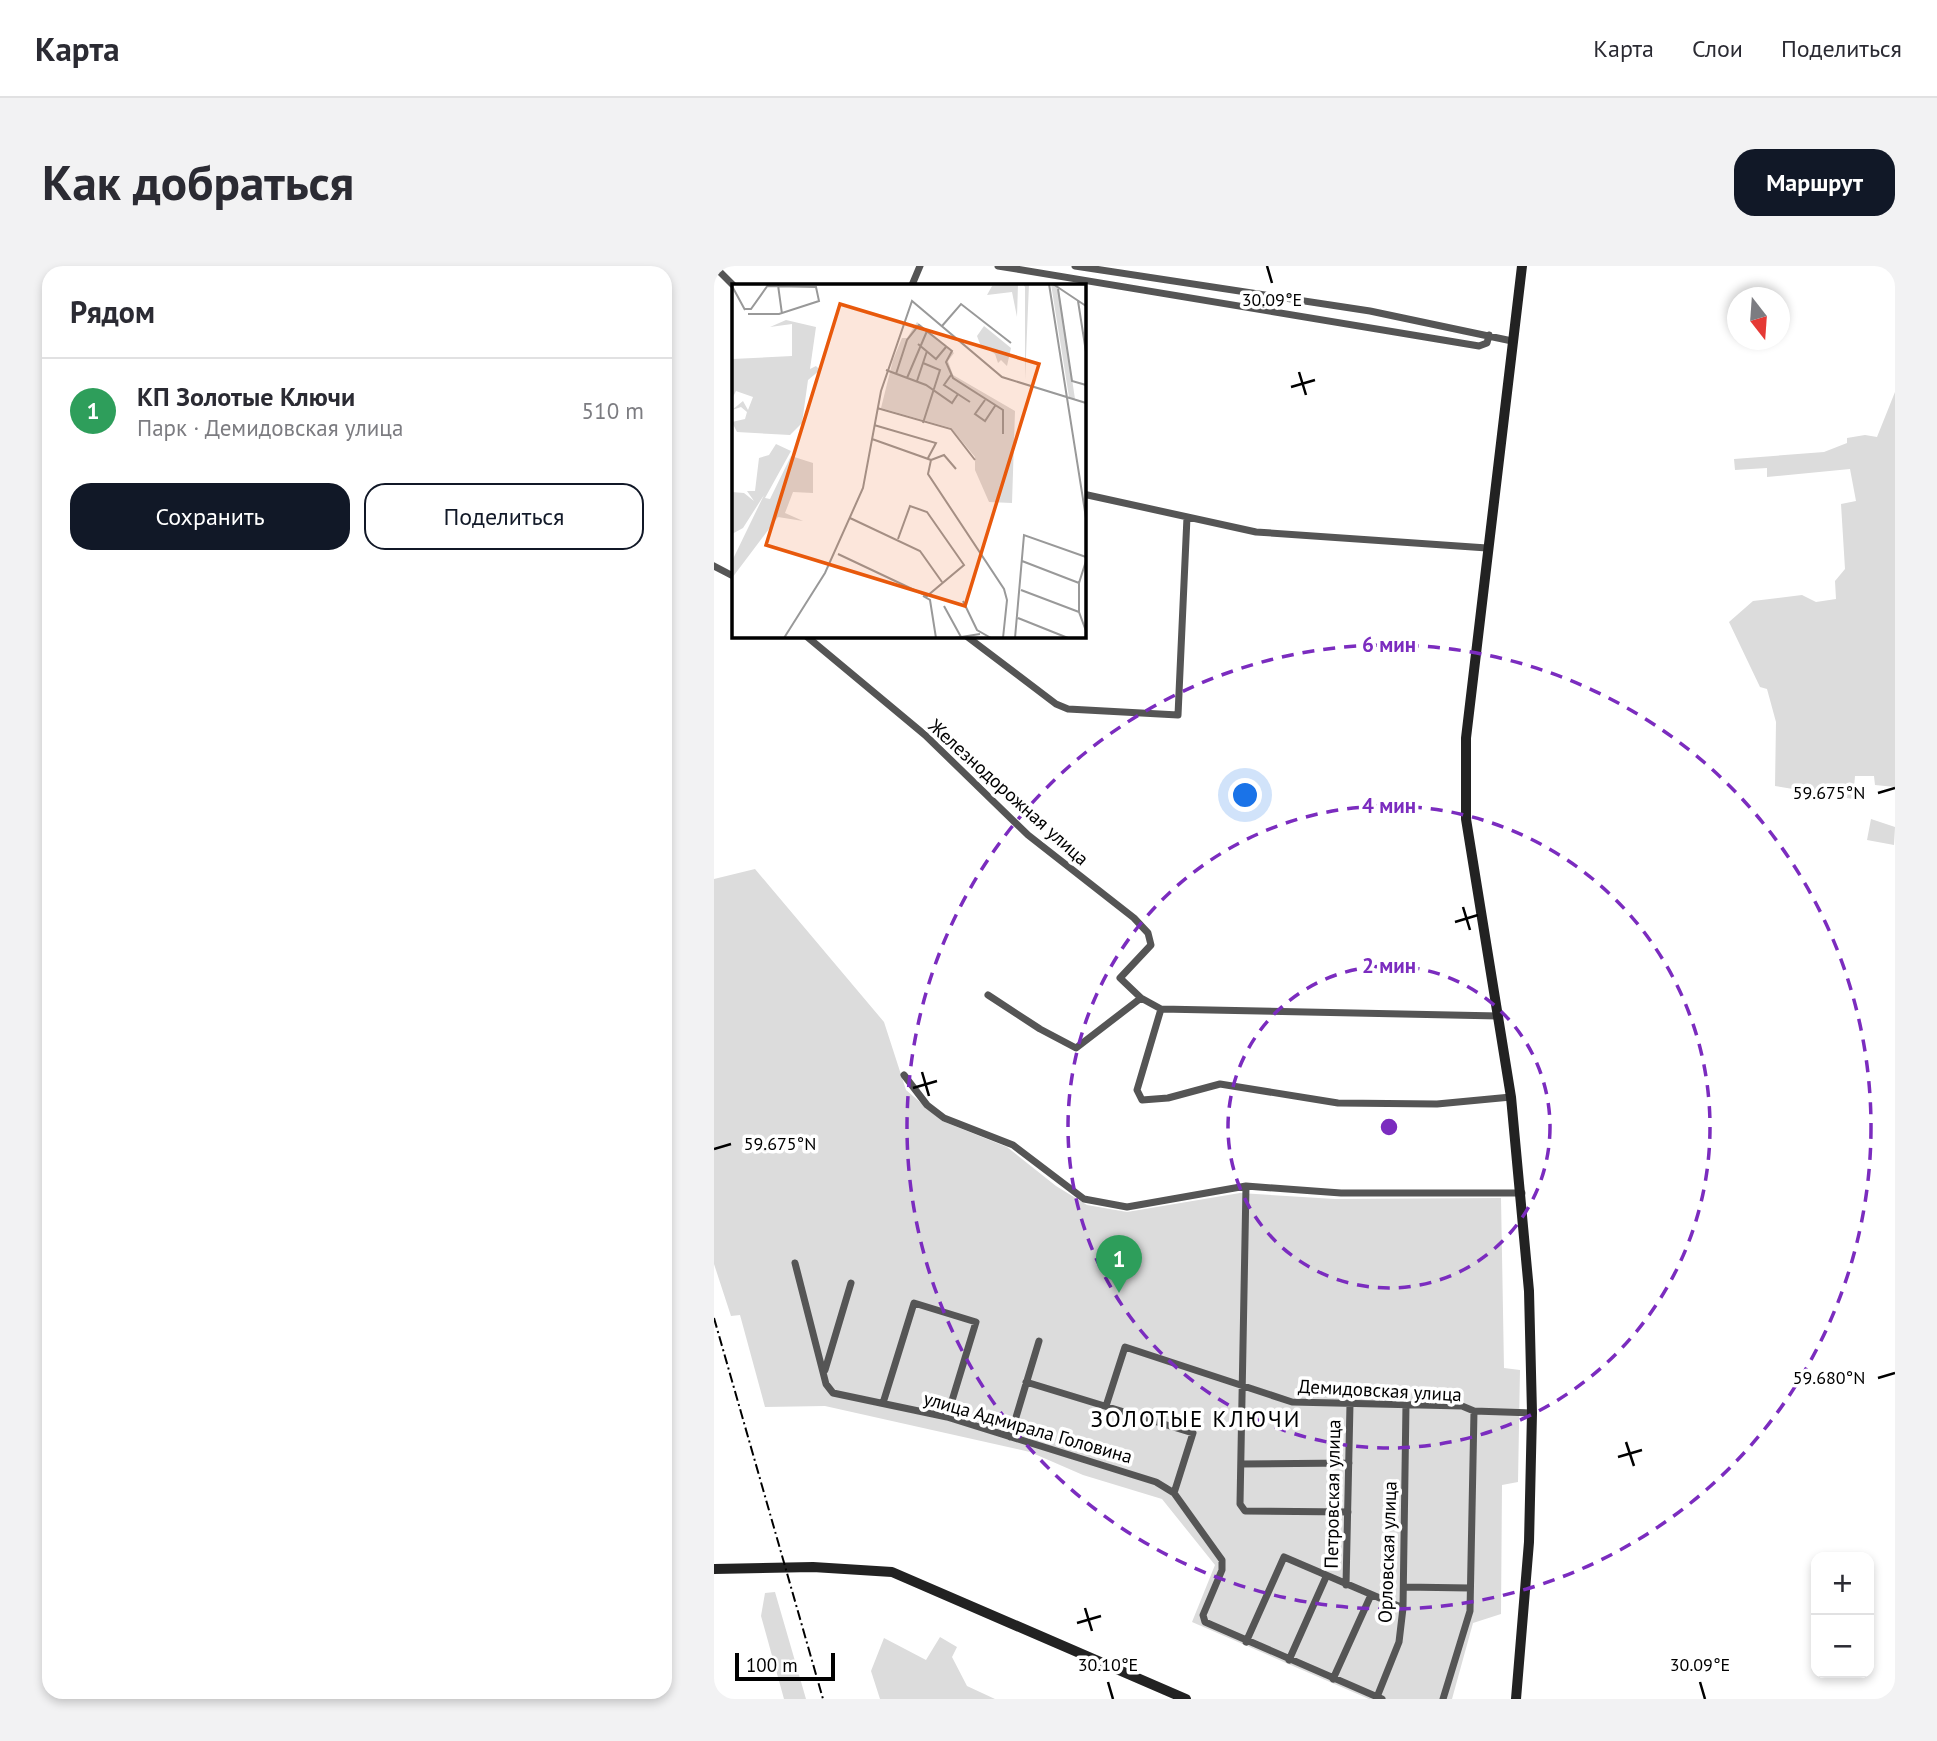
<!DOCTYPE html>
<html lang="ru">
<head>
<meta charset="utf-8">
<style>
  :root { --surface:#fff; --page:#f2f2f3; --text:#2b2b33; --muted:#7c7c81; --line:#e1e1e2; --accent:#111827 }
  body { margin:0; font-family:"PT Sans",sans-serif; background:var(--page); color:var(--text) }
  .controls { position:absolute; right:21px; bottom:21px; display:grid; overflow:hidden; border-radius:14px; box-shadow:0 4px 10px #0003 }
  .controls button { width:63px; height:63px; display:grid; place-items:center; padding:0; border:0; border-bottom:2px solid var(--line); background:var(--surface); color:var(--text); font:35px sans-serif }
  .compass { position:absolute; left:1013px; top:21px; width:63px; height:63px; border-radius:50%; background:var(--surface); box-shadow:0 4px 10px #0003; rotate:163deg }
  .scale { position:absolute; left:21px; bottom:18px; width:100px; box-sizing:border-box; padding-left:7px; border:4px solid #000; border-top:0; font-size:19px; line-height:24px; white-space:nowrap; color:#000; -webkit-text-stroke:5px #fff; paint-order:stroke }
  .you { position:absolute; left:532px; top:530px; width:24px; height:24px; margin:-18px; border:5px solid #fff; border-radius:50%; background:#1a73e8; box-shadow:0 0 0 10px #1a73e833 }
  .badge { display:grid; place-items:center; width:46px; height:46px; border-radius:50%; background:var(--accent); color:#fff; font-size:23px; font-weight:700 }
  .pin { position:absolute; translate:-50% -58px; filter:drop-shadow(0 2px 4px #0008) }
  .pin::after { content:''; position:absolute; top:37px; width:24px; height:21px; background:inherit; clip-path:polygon(0 0,100% 0,50% 100%) }
  .list { margin:0; padding:0; list-style:none }
  h2 { display:flex; justify-content:space-between; align-items:center; height:91px; margin:0; padding:0 28px; font-size:30px }
  h2 small { font-size:23px; font-weight:400; color:var(--muted) }
  .list li { display:grid; grid-template-columns:46px 1fr auto; gap:21px; align-items:center; box-sizing:border-box; height:105px; padding:0 28px; border-top:2px solid var(--line) }
  .list b { display:block; font-size:26px; white-space:nowrap }
  .list p { margin:0; font-size:23px; white-space:nowrap; color:var(--muted) }
  .list em { font-size:23px; font-style:normal; color:var(--muted) }
  .actions { display:flex; gap:14px; padding:21px 28px }
  .actions a { flex:1; padding:16px 0; border:2px solid var(--accent); border-radius:21px; text-align:center; font-size:24px; color:var(--accent) }
  .actions .main { background:var(--accent); color:#fff }
  .map { position:relative; flex:none; width:1181px; height:1433px; overflow:hidden; border-radius:21px }
  header { display:flex; align-items:center; gap:42px; box-sizing:border-box; height:98px; padding:0 35px; background:var(--surface); border-bottom:2px solid var(--line) }
  header strong { font-size:33px }
  nav { display:flex; gap:38px; margin-inline-start:auto; font-size:24px }
  .intro { display:flex; align-items:center; justify-content:space-between; box-sizing:border-box; height:168px; padding:0 42px }
  h1 { margin:0; font-size:49px }
  .button { padding:18px 32px; border-radius:21px; background:var(--accent); color:#fff; font-size:24px; font-weight:700 }
  main { display:flex; gap:42px; padding:0 42px }
  aside { flex:1; background:var(--surface); border-radius:21px; box-shadow:0 4px 10px #0003 }
  .map>svg:first-child { display:block }
  .green { fill:#dcdcdc }
  .lines { fill:none; stroke-linecap:round; stroke-linejoin:round }
  .street { stroke:#555; stroke-width:7 }
  .secondary { stroke:#222; stroke-width:10 }
  .rail { stroke:#000; stroke-width:2; stroke-dasharray:10 3.5 2 3.5; stroke-linecap:butt }
  .ticks { fill:none; stroke:#000; stroke-width:2.5 }
  .ring { fill:none; stroke:#7b2cbf; stroke-width:3.5; stroke-dasharray:12 9 }
  .labels { text-anchor:middle; stroke-width:7; stroke-linejoin:round; paint-order:stroke }
  .street-label { font-size:19px; fill:#000; stroke:#fff }
  .quarter-label { font-size:23px; letter-spacing:2px; fill:#000; stroke:#fff }
  .inset-road { fill:none; stroke:#999; stroke-width:2 }
  .view { fill:#e8590c; fill-opacity:0.15; stroke:#e8590c; stroke-width:3.5 }
  .inset-edge { fill:none; stroke:#000; stroke-width:3.5 }
  .ticks-label { font-size:18px; text-anchor:middle; fill:#000; stroke:#fff; stroke-width:7; stroke-linejoin:round; paint-order:stroke }
  .centre { fill:#7b2cbf; stroke:#fff; stroke-width:3.5 }
  .ring-label { font-size:21px; text-anchor:middle; font-weight:bold; fill:#7b2cbf; stroke:#fff; stroke-width:7; stroke-linejoin:round; paint-order:stroke }
</style>
</head>
<body>
<header>
<strong>Карта</strong>
<nav><a>Карта</a><a>Слои</a><a>Поделиться</a></nav>
</header>
<div class="intro"><h1>Как добраться</h1><a class="button">Маршрут</a></div>
<main>
<aside>
<h2>Рядом<small></small></h2>
<ul class="list">
<li><span class="badge" style="background:#2e9e5b">1</span><div><b>КП Золотые Ключи</b><p>Парк · Демидовская улица</p></div><em>510 m</em></li>
</ul>
<div class="actions"><a class="main">Сохранить</a><a>Поделиться</a></div>
</aside>
<div class="map">
<svg width="1181" height="1433" viewBox="0 0 1181 1433">
  <rect width="100%" height="100%" fill="#fff"/>
  <path class="green" d="M1181,126v395l-20,-2 -1,-9h-19l-2,23 -78,-13 1,-64 -9,-33 -7,-2 -31,-65 24,-21 49,-6 14,7 20,-3 -1,-18 10,-12 -4,-65 15,-3 -6,-32 -83,8v-9l-32,2 -1,-11 90,-7 23,-9v-5l18,-3 12,2z
    M1157,553l24,8 -1,18 -27,-5z
    M41,603l129,153 22,68 36,31 65,26 49,39 31,19 40,7 113,-19 95,6 166,-1 3,170 16,2 -2,112 -16,3 -1,129 -28,9 -21,76h-83l-177,-77 23,-57 -53,-66 -79,-24 -53,-23 -205,-46 -60,1 -25,-92 -9,1 -17,-52v-385z
    M61,1326l31,107h-22l-23,-83 4,-23z
    M226,1371l17,10 -5,10 15,29 28,13h-115l-9,-28 13,-33 42,22z"/>
  <g class="lines">
    <path class="street" d="M0,0l19,19
      M284,0l481,80 8,-3 2,-8
      M361,0l295,45 142,30
      M198,19l8,-19
      M369,228l173,38 231,16
      M0,300l19,10
      M91,369l120,100 103,100 106,83 14,15 3,12 -31,33 21,20 20,11 338,7
      M251,369l91,69 12,5 110,6 9,-198
      M274,729l52,34 36,19 65,-50
      M447,743l-24,81 5,10 26,-2 52,-14 118,19 99,1 74,-7
      M190,809l23,30 17,13 69,27 71,54 43,8 119,-21 95,7h181
      M532,920l-6,318 5,7 103,1
      M81,997l31,121 7,9 114,24 209,65 18,11 48,67v10l-19,45 2,7 177,77
      M111,1104l26,-87
      M312,1116l167,51 -19,60
      M169,1137l31,-100 62,19 -29,95
      M392,1140l19,-59 167,55 170,4 12,5 58,2
      M296,1171l29,-96
      M527,1198l108,-1
      M632,1319l4,-181
      M690,1321l66,1
      M532,1376l38,-85 119,51
      M575,1394l37,-83
      M619,1413l38,-84
      M663,1431l22,-55 4,-34 3,-204
      M729,1433l27,-88 4,-200"/>
    <path class="secondary" d="M0,1303l99,-2 79,5 294,127
      M802,1433l13,-157 3,-129 -3,-122 -18,-194 -45,-278v-81l56,-472"/>
    <path class="rail" d="M0,1052l109,381"/>
  </g>
  <path class="ticks" d="M553,0l5,17M585,106l7,23M577,121l24,-7M1164,527l17,-5M749,641l7,23M741,656l23,-7M208,806l7,24M199,822l24,-7M0,883l17,-5M1164,1112l17,-5M912,1176l8,24M904,1191l24,-7M371,1342l7,23M363,1357l24,-7M394,1416l5,17M986,1416l5,17"/>
  <g class="ring">
    <circle cx="675" cy="861" r="161"/>
    <circle cx="675" cy="861" r="321"/>
    <circle cx="675" cy="861" r="482"/>
  </g>
  <g class="labels">
    <g class="street-label">
      <text transform="translate(295 526) rotate(42)" y="7">Железнодорожная улица</text>
      <text transform="translate(666 1124) rotate(3)" y="7">Демидовская улица</text>
      <text transform="translate(314 1161) rotate(16)" y="7">улица Адмирала Головина</text>
      <text transform="translate(618 1228) rotate(-89)" y="7">Петровская улица</text>
      <text transform="translate(673 1286) rotate(-88)" y="7">Орловская улица</text>
    </g>
    <g class="quarter-label">
      <text x="482" y="1161">ЗОЛОТЫЕ КЛЮЧИ</text>
    </g>
  </g>
  <g transform="translate(18 18)">
    <rect width="354" height="354" fill="#fff"/>
    <path d="M286,0l-1,33 -5,-25 -25,3 5,-9zM291,0h6l-4,96v-93zM319,0h7l17,115 -6,-2zM54,36l30,7 -6,42 6,-3 4,4 -12,10 -6,43 -12,12 -53,-3 -5,-10 13,-3 2,-7 -6,-5 -9,3 11,-9 5,9 5,-13 -17,-6 -4,8v-40l60,-3v-32l-22,3zM185,38l37,31 -6,8 5,14 62,36 -3,92 -23,-1 -14,-32v-13l-24,-29 -70,-20 12,-48 9,-22h5zM252,42l27,22 -4,18 -6,-6 -3,3 -3,-9 -15,-10 -3,-8zM44,160l15,7 -26,47 5,1 21,-43 22,7v30l-20,-1 -8,21 18,8 -25,-4 -46,61 1,-19 31,-64 -21,33 -11,6v-42l12,1 10,8 -7,-10h8l4,-33 10,-3z" fill="#dcdcdc"/>
    <path class="inset-road" d="M317,0l37,234M321,0l33,22M46,1l4,29M0,2l13,24M326,5l14,92 14,4M346,17l8,51M12,25h7l17,-24M16,30h31l40,-13 -3,-14 -49,-1M210,42l19,-22 50,39M186,60l18,15 10,-12M191,79l17,7 -17,53M154,86l40,15 26,18 6,-9M164,90l11,-34 12,-15 33,26 -6,11 7,16 50,32v24M219,91l-7,10 26,17M175,94l20,-47M185,97l10,-30M253,116l-10,14 10,7 10,-15M145,124l74,21 24,31M142,141l62,18 -8,15M140,155l59,21 -3,14 76,115 3,11 -4,38M199,176l13,-5 12,14M118,234l70,33 22,31M106,270l89,42 37,-31 -37,-53 -17,-6 -12,33M290,277l57,22M354,277l-7,22v29l7,19M289,306l58,22M191,312l7,4 6,38M231,317l14,29 14,8M212,322l17,31M286,334l50,20M52,354l41,-65 38,-85 18,-97 31,-90 90,76 84,26M223,354l25,-4M283,354l9,-103 62,22"/>
    <path class="view" d="M108,20l199,60 -74,242 -199,-61z"/>
    <rect width="354" height="354" class="inset-edge"/>
  </g>
  <g class="ticks-label">
    <text x="558" y="40">30.09°E</text>
    <text x="1115" y="533">59.675°N</text>
    <text x="66" y="884">59.675°N</text>
    <text x="1115" y="1118">59.680°N</text>
    <text x="394" y="1405">30.10°E</text>
    <text x="986" y="1405">30.09°E</text>
  </g>
  <circle cx="675" cy="861" r="10" class="centre"/>
  <g class="ring-label">
    <text x="675" y="386">6 мин</text>
    <text x="675" y="547">4 мин</text>
    <text x="675" y="707">2 мин</text>
  </g>
</svg>
<div class="controls">
<button>+</button>
<button>−</button>
</div>
<svg class="compass" viewBox="-18 -18 36 36"><path d="M0-13l5 13h-10z" fill="#e53935"/><path d="M0 13l5-13h-10z" fill="#7c7c81"/></svg>
<div class="scale">100 m</div>
<div class="you"></div>
<div class="pin badge" style="left:405px;top:1027px;background:#2e9e5b">1</div>
</div>
</main>
</body>
</html>
